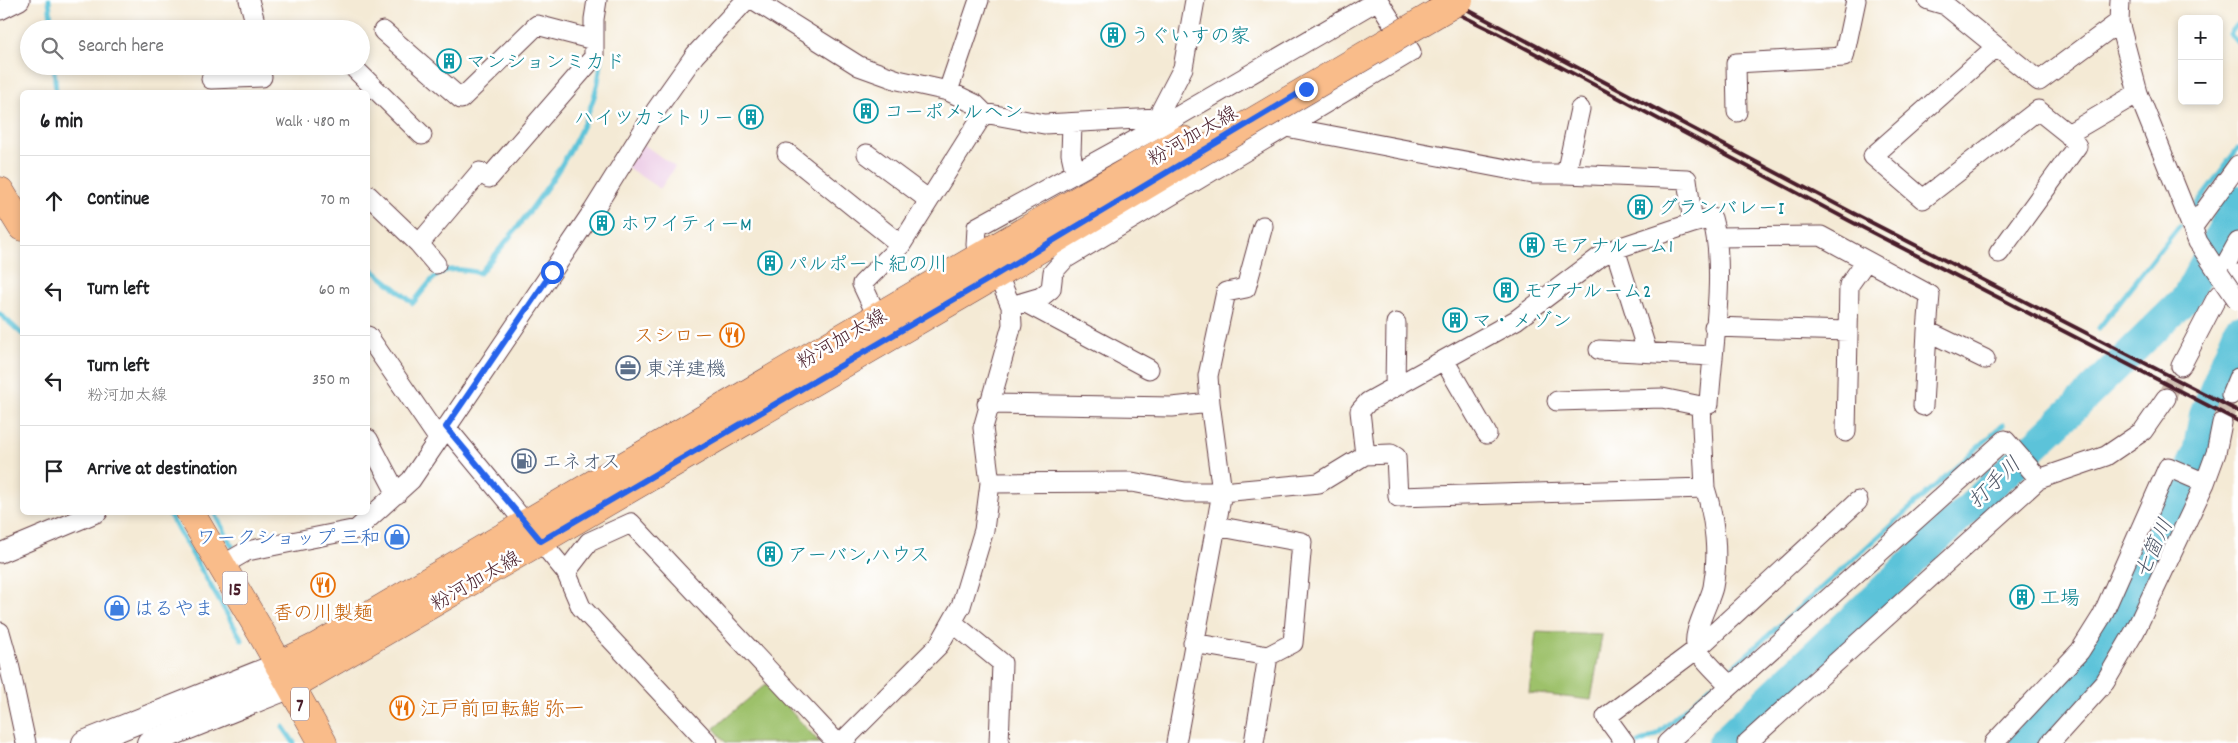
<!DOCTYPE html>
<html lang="en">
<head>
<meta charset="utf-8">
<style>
  :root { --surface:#fff; --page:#f2f2f2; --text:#202124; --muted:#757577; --line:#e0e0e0 }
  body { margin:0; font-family:Dekko,"Klee One",sans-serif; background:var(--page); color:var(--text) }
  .controls { position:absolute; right:15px; top:15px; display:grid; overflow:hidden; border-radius:8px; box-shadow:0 2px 8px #0003 }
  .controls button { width:45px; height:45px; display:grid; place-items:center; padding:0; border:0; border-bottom:1px solid var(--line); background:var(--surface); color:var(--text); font:25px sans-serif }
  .stop { position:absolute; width:15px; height:15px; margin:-11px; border:4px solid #2563eb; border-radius:50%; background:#fff }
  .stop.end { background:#2563eb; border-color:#fff; box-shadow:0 1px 5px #0008 }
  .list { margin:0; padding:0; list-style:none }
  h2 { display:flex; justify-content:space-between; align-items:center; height:65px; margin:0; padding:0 20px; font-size:21px }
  h2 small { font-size:16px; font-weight:400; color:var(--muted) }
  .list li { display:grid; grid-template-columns:32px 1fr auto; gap:15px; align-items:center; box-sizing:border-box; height:90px; padding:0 20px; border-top:1px solid var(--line) }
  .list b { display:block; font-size:19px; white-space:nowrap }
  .list p { margin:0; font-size:16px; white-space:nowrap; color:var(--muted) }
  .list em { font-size:16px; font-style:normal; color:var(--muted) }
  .icon { flex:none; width:28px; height:28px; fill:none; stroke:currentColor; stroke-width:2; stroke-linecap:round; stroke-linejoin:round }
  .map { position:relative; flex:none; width:2238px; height:743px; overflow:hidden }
  .search { position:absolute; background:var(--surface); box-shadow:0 2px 8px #0003; left:20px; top:20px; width:350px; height:55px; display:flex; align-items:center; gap:12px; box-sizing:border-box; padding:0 18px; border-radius:28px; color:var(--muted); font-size:19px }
  .panel { position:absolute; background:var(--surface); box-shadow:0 2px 8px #0003; left:20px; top:90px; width:350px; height:425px; border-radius:8px }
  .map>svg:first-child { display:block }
  .built { fill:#eed0e8 }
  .green { fill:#9dc16b; stroke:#74704b }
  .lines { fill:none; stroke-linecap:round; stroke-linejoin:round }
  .stream { stroke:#5cc3d9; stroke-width:5 }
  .river { stroke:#5cc3d9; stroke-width:30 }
  .minor-tunnel { stroke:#d2c1b3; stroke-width:19; stroke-dasharray:19 9; stroke-linecap:butt }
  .minor-casing { stroke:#643d44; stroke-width:21 }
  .tertiary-casing { stroke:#643d44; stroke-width:26 }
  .primary-casing { stroke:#643d44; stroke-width:29 }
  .minor { stroke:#fff; stroke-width:19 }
  .tertiary { stroke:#fff; stroke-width:24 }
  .primary { stroke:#f9bc8a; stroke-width:28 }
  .rail { stroke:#4a1f2b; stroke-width:4 }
  .minor-bridge-casing { stroke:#643d44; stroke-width:21; stroke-linecap:butt }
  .primary-bridge-casing { stroke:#643d44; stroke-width:29; stroke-linecap:butt }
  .minor-bridge { stroke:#fff; stroke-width:19 }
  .primary-bridge { stroke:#f9bc8a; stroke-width:28 }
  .route { stroke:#2563eb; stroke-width:6 }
  .labels { text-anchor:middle; stroke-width:5; stroke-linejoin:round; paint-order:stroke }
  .shield { fill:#fff; stroke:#80626b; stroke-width:1 }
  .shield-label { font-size:19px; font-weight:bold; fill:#4a1f2b }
  .culture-label { font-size:20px; fill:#0d838f; stroke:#fff; text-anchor:start }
  .street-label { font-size:20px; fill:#4a1f2b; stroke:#fff }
  .food-label { font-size:20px; fill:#c56008; stroke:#fff; text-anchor:end }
  .service-label { font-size:20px; fill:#4e5e75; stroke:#fff; text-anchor:start }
  .shop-label { font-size:20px; fill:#366cbe; stroke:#fff; text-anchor:end }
  .water-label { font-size:21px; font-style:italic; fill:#505868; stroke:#fff }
</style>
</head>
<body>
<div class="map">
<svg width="2238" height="743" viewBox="0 0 2238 743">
  <rect width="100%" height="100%" fill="#fff"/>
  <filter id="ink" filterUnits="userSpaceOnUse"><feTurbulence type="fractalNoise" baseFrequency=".02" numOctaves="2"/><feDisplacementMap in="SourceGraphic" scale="10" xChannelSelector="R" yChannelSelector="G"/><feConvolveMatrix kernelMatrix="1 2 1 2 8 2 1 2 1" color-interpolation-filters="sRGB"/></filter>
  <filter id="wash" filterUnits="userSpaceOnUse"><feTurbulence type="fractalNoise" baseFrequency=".0096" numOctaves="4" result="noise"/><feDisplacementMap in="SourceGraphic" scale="20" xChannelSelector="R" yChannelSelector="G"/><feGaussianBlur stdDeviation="1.12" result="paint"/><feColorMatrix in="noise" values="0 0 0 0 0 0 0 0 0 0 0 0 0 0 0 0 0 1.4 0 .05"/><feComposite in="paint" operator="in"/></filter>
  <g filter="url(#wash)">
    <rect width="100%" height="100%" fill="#f4ead5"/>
    <path class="built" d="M643,144l32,23 -15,22 -33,-22z"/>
    <path class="green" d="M1536,632l66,3 -11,65 -62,-7z
      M766,684l54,59h-94l-12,-15z"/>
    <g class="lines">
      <path class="stream" d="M49,0l3,29
        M2238,24l-8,10 8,9
        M54,66l2,26
        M2192,210l46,-62
        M368,266l45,37c25,-30 25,-40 67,-30 45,-54 119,-142 121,-215
        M0,314l22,20
        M2099,328l80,-102
        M168,512l74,128
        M214,512l18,34
        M1733,667l270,-242
        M283,727l11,16
        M1639,743l17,-8 58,-51"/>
      <path class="river" d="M1722,743l352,-335 112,-110 52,-98
        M2024,743l70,-80 24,-38 79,-172 7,-38 34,-85"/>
    </g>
  </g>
  <g filter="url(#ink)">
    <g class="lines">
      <path class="minor-tunnel" d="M2166,398l15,-32
        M2222,423l9,-28"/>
      <g class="minor-casing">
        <path id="minor" d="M249,0l8,29
          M754,0l105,66 39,14 50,11 27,13 9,9 60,11 113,-6 11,4
          M1928,0l17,5 94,76 80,-59
          M2120,0l-1,22 19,71 60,149 22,33 18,-33
          M0,10l20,-10
          M383,31l78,68 76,-74 57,15
          M1996,47l-123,109 50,43 115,-89 30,24 70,-41
          M352,66l70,69
          M211,79l51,-2
          M948,91l31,-91
          M1737,112l-1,-49 108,-6 12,-57
          M1157,118l26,-50 12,-68
          M1072,124l-1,30 4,18
          M1286,127l247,47h33l14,-65
          M787,153l114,92 83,-132
          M867,154l62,46
          M1566,174l121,5 6,44 19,-5c15,51 0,132 -3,186l-8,2 4,82
          M368,195l51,49
          M2192,228l46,-63
          M1717,237l104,-1 109,59 -3,36
          M1615,249l32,102
          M1999,253l78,-107 -9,-12
          M436,264l-17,-20 61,-72 9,6 105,-121v-38l3,-19
          M1024,302l125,67
          M877,316l-15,-32 39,-39
          M1714,327l134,4
          M368,336l70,102
          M1599,350l113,6
          M1444,360l43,74
          M2181,366l36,-69 21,-23
          M1395,387l1,-64
          M2231,395l7,-17
          M1557,401l105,-3 39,8
          M1210,403l12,89 -6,34 86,16 -9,101 -25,13
          M987,404l185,3 38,-4 -2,-27 18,-84 20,-4 17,-62
          M1923,406l4,-75 58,28
          M446,427l120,145 15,35 127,136
          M1846,432l3,-147 17,-24
          M368,439l29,55
          M1365,455l26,-1 5,3 2,40 307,-9c10,30 14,68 8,99 -3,15 -23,48 -16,62 6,11 24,27 33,37
          M990,483l142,-1 53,10h37l97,-9 46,-28 -5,-44 8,-9 148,-82 85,-64 14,-7 78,-26
          M0,553l98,-41
          M221,566l26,-15 110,-22 54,-49 182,-269 63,-101 39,-55 51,-55
          M566,572l23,-30 42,-19 206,220
          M952,622l50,41 -3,80
          M0,632l9,32 17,79
          M1193,643l75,13 -14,87
          M841,743l98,-98 22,-39 23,-76 6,-47 -7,-55 29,-103 -1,-19 -9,-21 -26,-40 1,-18 191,-105 210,-122 33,52 -346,207 -12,13 -2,17 -10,8 -30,9
          M1176,743l40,-217
          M1625,743l-19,-26 91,-68 161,-148
          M1667,743l338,-303 34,39
          M1747,743l292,-264 67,-23 37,-25 23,-33
          M1994,743l86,-92 22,-35 66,-149 37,16
          M2050,743l55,-61 30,-51 70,-148 11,-30 6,-30"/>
      </g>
      <g class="tertiary-casing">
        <path id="tertiary" d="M84,743l195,-78
          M149,743l142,-57"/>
      </g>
      <g class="primary-casing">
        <path id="primary" d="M0,191l22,36
          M190,512l73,124 60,107
          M279,665l39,-19 663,-390 202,-116
          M291,686l703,-410 199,-119"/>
      </g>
      <use href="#minor" class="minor"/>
      <use href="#tertiary" class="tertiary"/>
      <use href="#primary" class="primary"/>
      <path class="rail" d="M1430,0l67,33 353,188 388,200
        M1449,0l404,213 385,198"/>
      <g class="minor-bridge-casing">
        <path id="minor-bridge" d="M2220,275l18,26"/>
      </g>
      <g class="primary-bridge-casing">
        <path id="primary-bridge" d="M1193,157l266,-157"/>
      </g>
      <use href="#minor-bridge" class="minor-bridge"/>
      <use href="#primary-bridge" class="primary-bridge"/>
    </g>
  </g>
  <g class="lines" filter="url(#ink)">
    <path class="route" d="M552,272l-106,155 95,114 453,-265 312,-187"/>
  </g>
  <defs>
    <g id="building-ring" transform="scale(1.25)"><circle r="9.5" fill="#fff" stroke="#0f9aa8" stroke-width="1.5"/><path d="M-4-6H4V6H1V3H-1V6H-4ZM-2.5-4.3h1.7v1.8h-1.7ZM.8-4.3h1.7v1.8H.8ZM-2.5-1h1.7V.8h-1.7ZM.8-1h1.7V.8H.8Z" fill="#0f9aa8"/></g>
    <g id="restaurant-ring" transform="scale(1.25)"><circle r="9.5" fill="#fff" stroke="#e8710a" stroke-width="1.5"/><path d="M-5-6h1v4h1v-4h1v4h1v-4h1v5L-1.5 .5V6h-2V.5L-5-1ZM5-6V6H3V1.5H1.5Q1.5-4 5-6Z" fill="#e8710a"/></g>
    <g id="office-ring" transform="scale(1.25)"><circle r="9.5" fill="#fff" stroke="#5c6f8a" stroke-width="1.5"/><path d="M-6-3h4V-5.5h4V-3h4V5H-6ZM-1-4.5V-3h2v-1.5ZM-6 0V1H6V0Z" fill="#5c6f8a"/></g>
    <g id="fuel-ring" transform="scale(1.25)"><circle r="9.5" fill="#fff" stroke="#5c6f8a" stroke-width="1.5"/><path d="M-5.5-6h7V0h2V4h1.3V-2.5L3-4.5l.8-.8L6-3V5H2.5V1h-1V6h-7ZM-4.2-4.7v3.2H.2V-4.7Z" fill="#5c6f8a"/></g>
    <g id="shop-ring" transform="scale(1.25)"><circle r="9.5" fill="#fff" stroke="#3f7fe0" stroke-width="1.5"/><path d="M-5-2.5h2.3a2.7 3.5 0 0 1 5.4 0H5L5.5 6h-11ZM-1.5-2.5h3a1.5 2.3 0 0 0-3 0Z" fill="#3f7fe0"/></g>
  </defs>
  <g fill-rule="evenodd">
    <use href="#building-ring" x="1113" y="35"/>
    <use href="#building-ring" x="449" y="61"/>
    <use href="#building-ring" x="866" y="111"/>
    <use href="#building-ring" x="751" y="117"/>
    <use href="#building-ring" x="1640" y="207"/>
    <use href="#building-ring" x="602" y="223"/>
    <use href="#building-ring" x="1532" y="245"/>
    <use href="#building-ring" x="770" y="263"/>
    <use href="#building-ring" x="1506" y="290"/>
    <use href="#building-ring" x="1455" y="320"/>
    <use href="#restaurant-ring" x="732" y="335"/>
    <use href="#office-ring" x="628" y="368"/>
    <use href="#fuel-ring" x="524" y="461"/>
    <use href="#shop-ring" x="397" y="537"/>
    <use href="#building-ring" x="770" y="554"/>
    <use href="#restaurant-ring" x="323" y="585"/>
    <use href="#building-ring" x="2022" y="597"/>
    <use href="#shop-ring" x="117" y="608"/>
    <use href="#restaurant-ring" x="402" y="708"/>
  </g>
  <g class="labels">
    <g class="shield">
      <rect x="222.5" y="571.5" width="25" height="33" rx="4"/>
      <rect x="291" y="687.5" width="18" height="33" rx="4"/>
    </g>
    <g class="shield-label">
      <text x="235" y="595">15</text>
      <text x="300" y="711">7</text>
    </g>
    <g class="culture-label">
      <text x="1130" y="42">うぐいすの家</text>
      <text x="466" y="68">マンションミカド</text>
      <text x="884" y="118">コーポメルヘン</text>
      <text x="734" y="124" text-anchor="end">ハイツカントリー</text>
      <text x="1658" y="214">グランバレーI</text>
      <text x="620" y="230">ホワイティーM</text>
      <text x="1550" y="252">モアナルーム1</text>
      <text x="788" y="270">パルポート紀の川</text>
      <text x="1524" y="297">モアナルーム2</text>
      <text x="1472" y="327">マ・メゾン</text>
      <text x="788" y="561">アーバン,ハウス</text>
      <text x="2040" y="604">工場</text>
    </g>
    <g class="street-label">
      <text transform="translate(1192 135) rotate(-30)" y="7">粉河加太線</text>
      <text transform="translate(841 338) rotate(-30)" y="7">粉河加太線</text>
      <text transform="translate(475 580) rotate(-30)" y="7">粉河加太線</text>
    </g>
    <g class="food-label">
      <text x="714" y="342">スシロー</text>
      <text x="323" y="619" text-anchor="middle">香の川製麺</text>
      <text x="420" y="715" text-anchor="start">江戸前回転鮨 弥一</text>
    </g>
    <g class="service-label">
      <text x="646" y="375">東洋建機</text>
      <text x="542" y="468">エネオス</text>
    </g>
    <g class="shop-label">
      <text x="380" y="544">ワークショップ 三和</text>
      <text x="134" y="615" text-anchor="start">はるやま</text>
    </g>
    <g class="water-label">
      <text transform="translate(1994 482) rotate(-44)" y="7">打手川</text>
      <text transform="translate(2153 548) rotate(-65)" y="7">七箇川</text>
    </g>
  </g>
</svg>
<div class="controls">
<button>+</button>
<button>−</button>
</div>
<div class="stop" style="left:552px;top:272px"></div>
<div class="stop end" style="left:1306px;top:89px"></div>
<div class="search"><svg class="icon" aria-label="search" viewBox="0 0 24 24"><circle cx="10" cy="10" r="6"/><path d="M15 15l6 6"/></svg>Search here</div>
<section class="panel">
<h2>6 min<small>Walk · 480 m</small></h2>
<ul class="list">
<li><svg class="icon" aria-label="ahead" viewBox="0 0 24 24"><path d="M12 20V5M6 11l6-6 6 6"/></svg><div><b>Continue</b></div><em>70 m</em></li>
<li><svg class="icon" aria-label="left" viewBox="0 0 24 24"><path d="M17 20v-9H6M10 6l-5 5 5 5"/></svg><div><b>Turn left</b></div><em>60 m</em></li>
<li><svg class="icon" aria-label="left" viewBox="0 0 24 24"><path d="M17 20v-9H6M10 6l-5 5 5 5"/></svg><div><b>Turn left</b><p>粉河加太線</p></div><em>350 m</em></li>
<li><svg class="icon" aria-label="arrive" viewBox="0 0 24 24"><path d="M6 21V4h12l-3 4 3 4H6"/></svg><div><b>Arrive at destination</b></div></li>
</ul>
</section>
</div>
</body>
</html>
